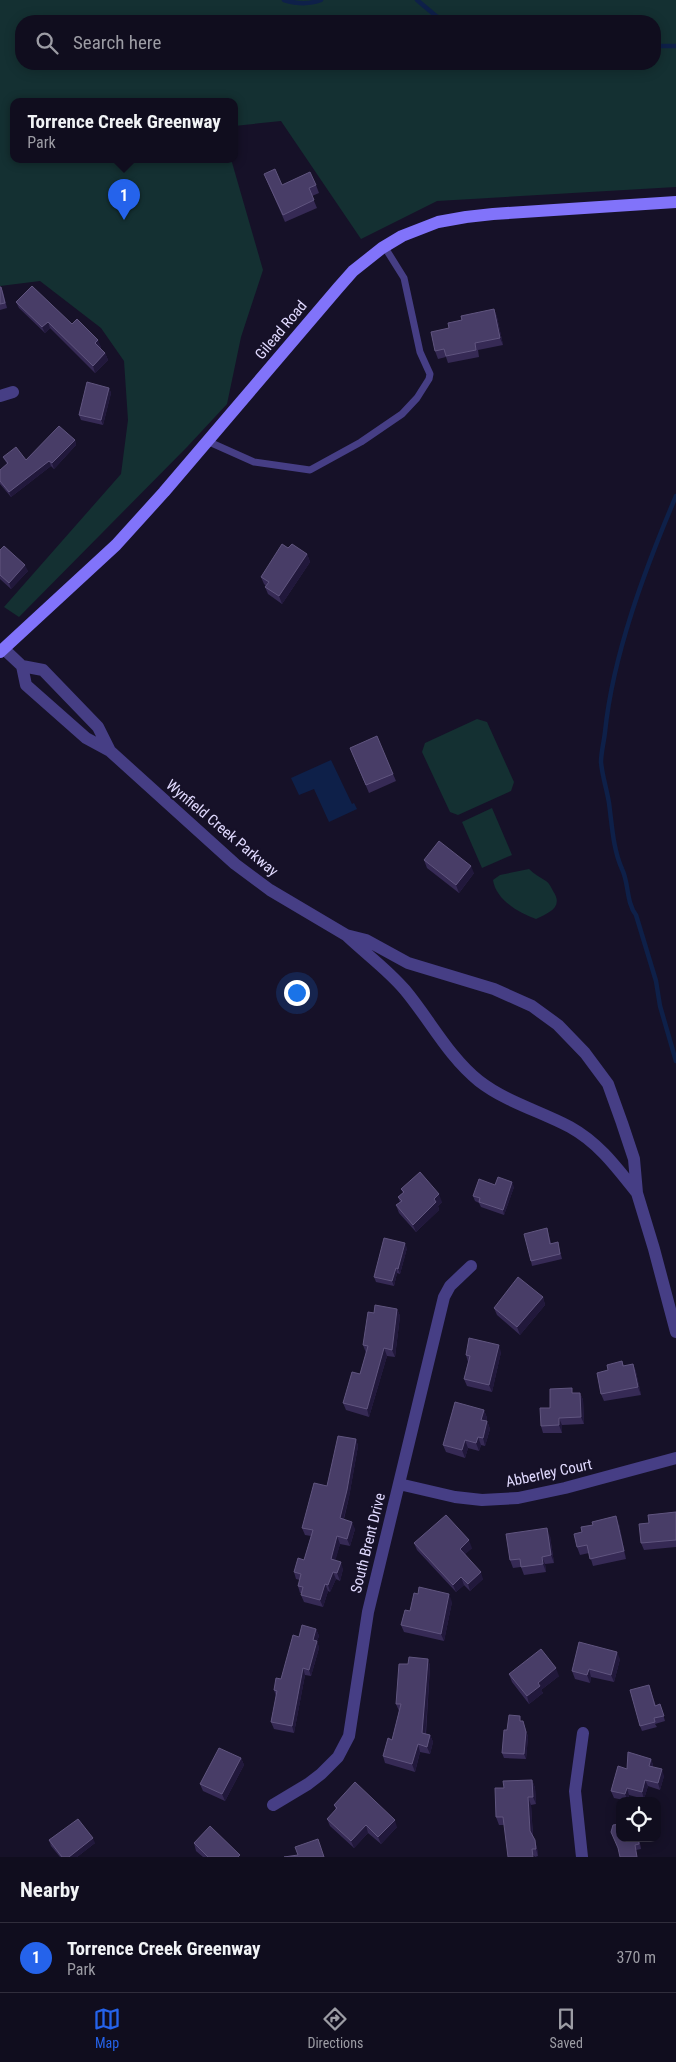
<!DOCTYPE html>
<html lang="en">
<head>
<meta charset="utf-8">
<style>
  :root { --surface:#100d1e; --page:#1e1b2b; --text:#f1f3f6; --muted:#9c9ca4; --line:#302d3c; --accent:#2563eb }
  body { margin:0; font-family:"Roboto Condensed",sans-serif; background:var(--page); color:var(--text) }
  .controls { position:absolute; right:15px; bottom:15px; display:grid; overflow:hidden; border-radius:10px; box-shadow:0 2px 12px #0003 }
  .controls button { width:45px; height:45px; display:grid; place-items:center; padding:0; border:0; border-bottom:1px solid var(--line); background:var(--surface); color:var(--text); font:25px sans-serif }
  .you { position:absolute; left:296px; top:992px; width:18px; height:18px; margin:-12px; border:4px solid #fff; border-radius:50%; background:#1a73e8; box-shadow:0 0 0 8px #1a73e833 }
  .badge { display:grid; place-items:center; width:32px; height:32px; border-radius:50%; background:var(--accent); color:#fff; font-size:16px; font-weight:700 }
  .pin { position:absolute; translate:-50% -41px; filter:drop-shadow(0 1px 2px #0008) }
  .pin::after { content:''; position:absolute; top:26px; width:18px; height:15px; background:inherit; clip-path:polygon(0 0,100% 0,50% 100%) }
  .popup { position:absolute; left:10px; top:98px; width:228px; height:65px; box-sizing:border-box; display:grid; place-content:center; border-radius:10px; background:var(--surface); filter:drop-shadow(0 1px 4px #0005); font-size:16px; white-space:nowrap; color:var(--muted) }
  .popup b { font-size:19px; color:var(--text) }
  .popup::after { content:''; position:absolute; left:50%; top:100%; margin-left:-10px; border:10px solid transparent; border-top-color:var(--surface) }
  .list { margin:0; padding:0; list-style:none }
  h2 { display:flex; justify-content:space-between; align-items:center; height:65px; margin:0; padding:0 20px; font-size:21px }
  h2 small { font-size:16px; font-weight:400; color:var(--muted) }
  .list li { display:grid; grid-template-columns:32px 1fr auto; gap:15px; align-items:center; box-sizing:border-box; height:70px; padding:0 20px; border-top:1px solid var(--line) }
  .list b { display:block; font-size:19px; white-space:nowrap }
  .list p { margin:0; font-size:16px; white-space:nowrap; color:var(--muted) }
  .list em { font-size:16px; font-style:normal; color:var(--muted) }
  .icon { flex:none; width:28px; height:28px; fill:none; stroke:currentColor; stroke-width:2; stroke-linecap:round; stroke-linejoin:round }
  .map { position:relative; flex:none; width:676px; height:1857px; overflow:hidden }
  .search { position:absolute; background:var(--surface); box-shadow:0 2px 12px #0003; left:15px; right:15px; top:15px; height:55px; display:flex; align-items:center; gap:12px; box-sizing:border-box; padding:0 18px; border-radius:20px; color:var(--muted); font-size:19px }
  .sheet { height:135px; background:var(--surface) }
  nav { display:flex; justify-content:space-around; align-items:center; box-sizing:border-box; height:70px; border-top:1px solid var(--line); background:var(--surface); font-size:14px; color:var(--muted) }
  nav a { display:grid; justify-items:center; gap:2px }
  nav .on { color:var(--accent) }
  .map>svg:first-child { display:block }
  .green { fill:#143032; fill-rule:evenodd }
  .water { fill:#0e2049 }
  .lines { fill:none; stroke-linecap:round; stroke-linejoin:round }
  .stream { stroke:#0e2049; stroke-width:4.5 }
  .service { stroke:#463e85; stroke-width:7 }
  .minor { stroke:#463e85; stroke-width:12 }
  .tertiary { stroke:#463e85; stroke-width:12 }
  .secondary { stroke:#8173fa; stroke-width:12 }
  .wall { fill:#362a55 }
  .shaded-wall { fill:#21183b }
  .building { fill:#483d67; stroke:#60557f }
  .labels { text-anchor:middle; stroke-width:4.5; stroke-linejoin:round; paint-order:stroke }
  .street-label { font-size:15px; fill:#e0d9fe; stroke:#161128 }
</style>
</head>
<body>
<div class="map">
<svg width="676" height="1857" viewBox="0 0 676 1857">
  <rect width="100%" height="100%" fill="#161128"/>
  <path class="green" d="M0,0h676v187l-239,14 -76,38 -80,-118 -47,5v-25h-220v58h217l32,111 -22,67 -14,67 -40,43 -168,170 -15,-10 117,-133 7,-54 -4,-59 -23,-33 -61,-47 -40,5zM21,21h634v43h-634z
    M477,719l10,3 27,60 -3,9 -53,24 -8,-3 -28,-60 3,-9z
    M492,808l20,47 -30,13 -20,-46z
    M529,869c5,5 11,8 17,12 3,2 5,6 7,10 11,16 -4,22 -17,28 -17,-6 -40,-19 -43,-39l7,-5z"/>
  <path class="water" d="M331,760l21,44 2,-1 3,6 -28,13 -15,-33 -15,6 -8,-17z"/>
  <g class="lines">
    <path class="stream" d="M284,0c13,4 24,5 37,0
      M417,0l25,21
      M655,44l5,2h16
      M676,496c-31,73 -63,158 -71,236 -1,10 -4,20 -4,30 1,13 6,28 8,41 3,22 4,46 13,66 7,14 4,33 14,46l20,66 4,25 16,55"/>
    <path class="service" d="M207,441l47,21 56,8 51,-28 41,-28 15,-16 12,-19 1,-5 -10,-22 -16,-74 -20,-32"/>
    <path class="minor" d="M0,396l13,-4
      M399,1484l56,13 27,3 36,-2 47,-10 111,-30
      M273,1805l35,-21 13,-10 17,-17 11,-21 19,-124 76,-315 6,-11 21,-20
      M582,1857l-7,-66 8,-58"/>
    <path class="tertiary" d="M4,649l18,17 21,4 55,57 12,24
      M22,666l4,19 60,53 24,13 125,113 35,26 76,45 20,5 42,23 86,26 38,17 26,19 27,28 23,31 14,39 12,36 3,34 17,56 22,83
      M347,936c19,18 40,33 58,54 25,30 43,66 74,91 27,21 61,30 91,46 29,16 47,41 67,66"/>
    <path class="secondary" d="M0,652l116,-107 48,-53 174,-204 15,-17 29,-23 20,-12 36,-14 28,-5 27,-3 183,-12"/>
  </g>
  <path class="wall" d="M264,174l18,11h34l3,8 -7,3 5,12 -32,14z
    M0,287h1l2,5 4,16 -7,2z
    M16,302l56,22 29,23 -1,1 5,5 3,7 -13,13 -45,-45 -5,5 -26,-25z
    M494,309l3,8 6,28 -25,5 1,7 -31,6 -2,-6 -8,2 -3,-8 14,-23 13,-8z
    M109,388l2,5 -8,32 -22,-5 -2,-5z
    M75,440l1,5 -22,24 -3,-3 -40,31 -11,-13v-14l7,-6 -4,-7 23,3z
    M288,548l19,6 3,8 -28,42 -14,-10 -3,-7 1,-1 -2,-2 -3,-7z
    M0,550l28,21 -17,18 -11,-10z
    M350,748l43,26 3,7 -27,12z
    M424,860l50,13 -15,20 -32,-25z
    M495,1185l19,2 -10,28 -23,-8 -2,-4 -4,-2 -2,-5z
    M401,1189l41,13 -4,4 1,4 -23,22 -17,-19 -3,-8 4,-3 -2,-5 5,-4z
    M547,1228l4,15 8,4 3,12 -30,7 -1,-5z
    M407,1248l-7,26 -3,-1 -3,13 -18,-4 -2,-5z
    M543,1297l2,8 -25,30 -23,-20 -3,-7z
    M397,1309l3,7 -5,41 -8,-1 -18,61 -23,-7 -3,-7 17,-29 6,-21 -3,-8 11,-32z
    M501,1352l-9,40 -25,-6 -3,-7 4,-17 -2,-7z
    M622,1361l2,5 9,-2 3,8 5,23 -37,6 -3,-7 7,-24z
    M574,1393h6l3,7 1,24 -22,1v8h-19l-2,-7 9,-18z
    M484,1410l3,8 -1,3h1l3,8 -5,17 -4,-1 -2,6 -11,-3 -3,10 -19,-6 -3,-7z
    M356,1439l2,7 -9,51 -5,22 11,10 -5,17 -10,-2 -5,16 8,9 -3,12 -4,-2 -6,13 -2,-1 -5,16 -19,-5 -3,-7 1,-2h-2l-2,-7 2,-6 -4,-1 -2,-7 10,-12 7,-24 -6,-1 -3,-7z
    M676,1512v35l-32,3 -3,-7 8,-20z
    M619,1524l7,35 -33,7 -4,-13 -9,2 -3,-8z
    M550,1536l4,27 -9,1 1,8 -22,3 -3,-8 -8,1 -3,-8z
    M414,1543l58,5 -7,6 18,25 -13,12 -6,-6 -8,7 -39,-42z
    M452,1602l-8,39 -40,-9 -3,-7 9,-14z
    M316,1629l3,7 -2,5 2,7 -8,28 -6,-1 -11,58 -20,-4 -3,-7 5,-26 -2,-6 7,-11 18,-42z
    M428,1659l2,7 -4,68 4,1 3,7 -3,12 -10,-2 -5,20 -30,-9 -2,-7 9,-16 7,-29 -3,-7 12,-40z
    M620,1659l-6,23 -23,-5 -1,6 -15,-4 -3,-8z
    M509,1674l50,2 -18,14 2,3 -14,11 -17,-22z
    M649,1685l7,21 4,-2 5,17 -10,3 2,3 -15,4 -2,-5z
    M522,1721h1l2,6 3,10 -2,22 -22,-1 -2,-5 5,-23z
    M241,1758l3,7 -19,36 -22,-10 -3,-7z
    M651,1759l2,6v2l11,9 -4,14 -12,-4 -4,13 -15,-4 -1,6 -14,-3 -3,-7 16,-22z
    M532,1780l3,8 1,16 -5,1 2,31 4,12 1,8 -3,1 -31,-32h-5l-3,-8 8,-29z
    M334,1805l63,22 -16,17 -13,-11 -14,15 -24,-22 -3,-7 9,-9z
    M620,1838h19l2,11 -5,1h-18z
    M49,1840l46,3 -18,14h-17l-9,-11z
    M194,1843l46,14h-37l-7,-6z"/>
  <path class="shaded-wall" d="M494,309l3,8 6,28 -3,-7z
    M48,322l2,6 -5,5 -3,-6z
    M98,340l3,7 -3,3 -3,-7z
    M105,353l3,7 -13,13 -2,-7z
    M109,388l2,5 -8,32 -2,-5z
    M75,440l1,5 -22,24 -2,-6z
    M49,461l2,5 -40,31 -2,-5z
    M307,554l3,8 -28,42 -3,-8z
    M25,565l3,6 -17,18 -2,-6z
    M471,866l3,7 -15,20 -3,-8z
    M512,1182l2,5 -10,28 -1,-5z
    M439,1194l3,8 -4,4 1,4 -23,22 -3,-7 21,-26z
    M405,1243l2,5 -7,26 -2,-5z
    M396,1268l1,5 -3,13 -2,-5z
    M543,1297l2,8 -25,30 -3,-8z
    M397,1309l3,7 -5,41 -3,-7z
    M499,1345l2,7 -9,40 -3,-7z
    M384,1348l3,8 -18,61 -2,-8z
    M633,1364l3,8 5,23 -3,-8z
    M580,1393l3,7 1,24 -3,-7z
    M484,1410l3,8 -3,9 -3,-7z
    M559,1418l3,7v8l-3,-8z
    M487,1421l3,8 -5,17 -2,-8z
    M478,1437l3,8 -2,6 -3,-8z
    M356,1439l2,7 -9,51 -7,28 -2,-7z
    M465,1440l3,8 -3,10 -3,-8z
    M616,1516l3,8 7,35 -2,-8z
    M352,1522l3,7 -5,17 -3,-7z
    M547,1528l3,8 4,27 -3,-8z
    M337,1536l3,8 -6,22 -3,-7z
    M469,1540l3,8 -10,9 -2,-8z
    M542,1557l3,7 1,8 -3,-8z
    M341,1562l2,7 -3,12 -3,-8z
    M333,1572l3,7 -6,13 -2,-7z
    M481,1572l2,7 -13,12 -2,-7z
    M461,1577l3,8 -8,7 -3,-7z
    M325,1584l3,7 -5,16 -3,-7z
    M449,1594l3,8 -8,39 -3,-7z
    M316,1629l3,7 -2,5 2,7 -8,28 -2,-6 4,-30z
    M617,1652l3,7 -6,23 -3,-7z
    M428,1659l2,7 -5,74 -3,-7z
    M303,1668l2,7 -11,58 -2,-7z
    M556,1668l3,8 -18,14 2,3 -14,11 -2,-8 11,-13z
    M589,1669l2,8 -1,6 -3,-8z
    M523,1721l5,16 -2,22 -2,-5z
    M430,1735l3,7 -3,12 -3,-7z
    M418,1744l2,8 -5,20 -3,-8z
    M241,1758l3,7 -19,36 -3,-7z
    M651,1759l2,6 -2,8 -2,-7z
    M662,1769l2,7 -4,14 -2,-7z
    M532,1780l3,8 1,16 -3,-7z
    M645,1780l3,6 -4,13 -2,-7z
    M627,1788l2,7 -1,6 -3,-7z
    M528,1797l3,8 2,34 -3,-8z
    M395,1820l2,7 -16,17 -3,-7z
    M366,1825l2,8 -14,15 -3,-7z
    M93,1838l2,5 -18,14h-8z
    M535,1840l2,8 1,8 -2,-7z"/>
  <path class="building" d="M275,169l7,16 28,-13 6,13 -7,3 5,12 -31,15 -19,-41z
    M32,286l40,38 5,-5 21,21 -3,3 10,10 -12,13 -45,-44 -6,5 -26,-25z
    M0,287h1l4,16 -5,1z
    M494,309l6,29 -25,5 1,7 -30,6 -2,-7 -9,2 -4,-19 18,-4 -1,-5 14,-3 -1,-4z
    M87,382l22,6 -8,32 -22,-5z
    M59,426l16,14 -23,23 -3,-2 -40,31 -9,-11v-11l8,-7 -5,-6 13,-10 10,13z
    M282,544l6,4 4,-4 15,10 -28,42 -14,-9 4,-5 -8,-5z
    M4,546l21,19 -16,18 -9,-8v-25z
    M377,736l16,38 -27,11 -16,-37z
    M439,841l32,25 -15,19 -32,-25z
    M420,1172l19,22 -5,5 2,3 -23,23 -17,-20 6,-4 -4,-4 6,-5 -3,-3z
    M498,1177l14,5 -9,28 -24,-8 1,-4 -7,-2 6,-17 16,6z
    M547,1228l3,16 8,-2 2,12 -29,7 -7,-27z
    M384,1238l21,5 -7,26 -2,-1 -4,13 -18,-4z
    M518,1277l25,20 -26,30 -23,-19z
    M375,1305l22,4 -5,41 -8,-2 -17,61 -24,-6 9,-31 8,2 8,-28 -5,-1 5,-33 6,1z
    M469,1338l30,7 -10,40 -25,-6 6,-23 -4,-1z
    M622,1361l1,5 10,-2 5,23 -37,7 -4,-21 11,-3 -1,-5z
    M572,1388v5h8l1,24 -22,1v7l-18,1 -1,-18h10v-19z
    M455,1402l29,8 -3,10 6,1 -4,17 -5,-1 -2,6 -11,-3 -3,10 -19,-5z
    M338,1436l18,3 -9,51 -7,28 12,4 -5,17 -10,-3 -6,23 10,3 -4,11 -4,-1 -5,13 -3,-1 -5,16 -19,-5 2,-8 -5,-1 3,-12 -7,-2 4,-14 6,2 9,-30 -11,-2 12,-45 13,3z
    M676,1512v28l-35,3 -2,-19 10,-1 -1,-8z
    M446,1515l23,25 -9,9 21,23 -13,12 -7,-7 -8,8 -39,-42z
    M616,1516l8,35 -34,8 -3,-14 -10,2 -3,-13 8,-2 -1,-5 12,-2 -1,-3z
    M547,1528l4,27 -9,2 1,7 -22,3 -1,-8 -10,1 -4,-26z
    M419,1587l30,7 -8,40 -40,-9 4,-15 5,1 4,-18 4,1z
    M302,1625l14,4 -3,11 4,1 -8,29 -6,-2 -11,58 -21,-4 6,-31 -3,-1 2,-12 5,1 12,-44 6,2z
    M579,1642l38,10 -6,23 -22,-6 -2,6 -15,-4z
    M541,1649l15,19 -18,15 2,3 -13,10 -18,-22z
    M409,1657l19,2 -6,74 8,2 -3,12 -9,-3 -6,20 -29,-8 5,-18 4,2 9,-36h-5l3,-40h9z
    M649,1685l6,21 5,-2 4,12 -10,2 1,4 -15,4 -10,-36z
    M509,1715l11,1v5h3l3,11 -2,22 -22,-1 2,-23h3z
    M219,1748l22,10 -19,36 -22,-10z
    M628,1752l23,7 -2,7 13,3 -4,14 -13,-3 -3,12 -15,-4 -2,6 -14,-3 7,-25 9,3z
    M532,1780l1,17h-5l2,34 5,9 1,9h-4l1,8h-25l-5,-40h-7l-1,-29h9l-1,-7z
    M355,1782l40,38 -17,17 -12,-12 -15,16 -24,-22 10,-11 -3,-3z
    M78,1819l15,19 -24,19h-7l-13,-17z
    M620,1824v14h18l1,6 -4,1 2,12h-17l-2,-9 -7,-16 2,-7z
    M210,1826l30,29 -2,2h-30l-14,-14z
    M318,1839l6,18h-40l14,-2 -3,-8z"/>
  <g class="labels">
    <g class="street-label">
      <text transform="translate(281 330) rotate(-50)" y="5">Gilead Road</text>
      <text transform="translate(222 828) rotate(40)" y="5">Wynfield Creek Parkway</text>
      <text transform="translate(549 1473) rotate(-12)" y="5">Abberley Court</text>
      <text transform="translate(368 1543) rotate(-76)" y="5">South Brent Drive</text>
    </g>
  </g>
</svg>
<div class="controls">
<button><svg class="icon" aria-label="locate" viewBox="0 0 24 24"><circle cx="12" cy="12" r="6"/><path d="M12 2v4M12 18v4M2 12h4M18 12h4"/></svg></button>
</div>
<div class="you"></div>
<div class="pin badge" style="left:124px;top:220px">1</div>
<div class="popup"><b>Torrence Creek Greenway</b>Park</div>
<div class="search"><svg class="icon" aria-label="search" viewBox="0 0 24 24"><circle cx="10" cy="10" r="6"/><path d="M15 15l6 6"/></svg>Search here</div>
</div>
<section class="sheet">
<h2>Nearby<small></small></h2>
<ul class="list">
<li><span class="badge">1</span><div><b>Torrence Creek Greenway</b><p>Park</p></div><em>370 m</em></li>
</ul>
</section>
<nav>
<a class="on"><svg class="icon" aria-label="map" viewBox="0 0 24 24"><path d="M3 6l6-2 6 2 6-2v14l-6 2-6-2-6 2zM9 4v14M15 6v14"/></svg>Map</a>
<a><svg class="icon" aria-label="directions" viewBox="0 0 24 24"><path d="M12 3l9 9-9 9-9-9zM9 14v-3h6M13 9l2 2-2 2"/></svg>Directions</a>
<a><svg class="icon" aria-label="saved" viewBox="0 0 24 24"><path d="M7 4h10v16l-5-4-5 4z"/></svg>Saved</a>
</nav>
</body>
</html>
